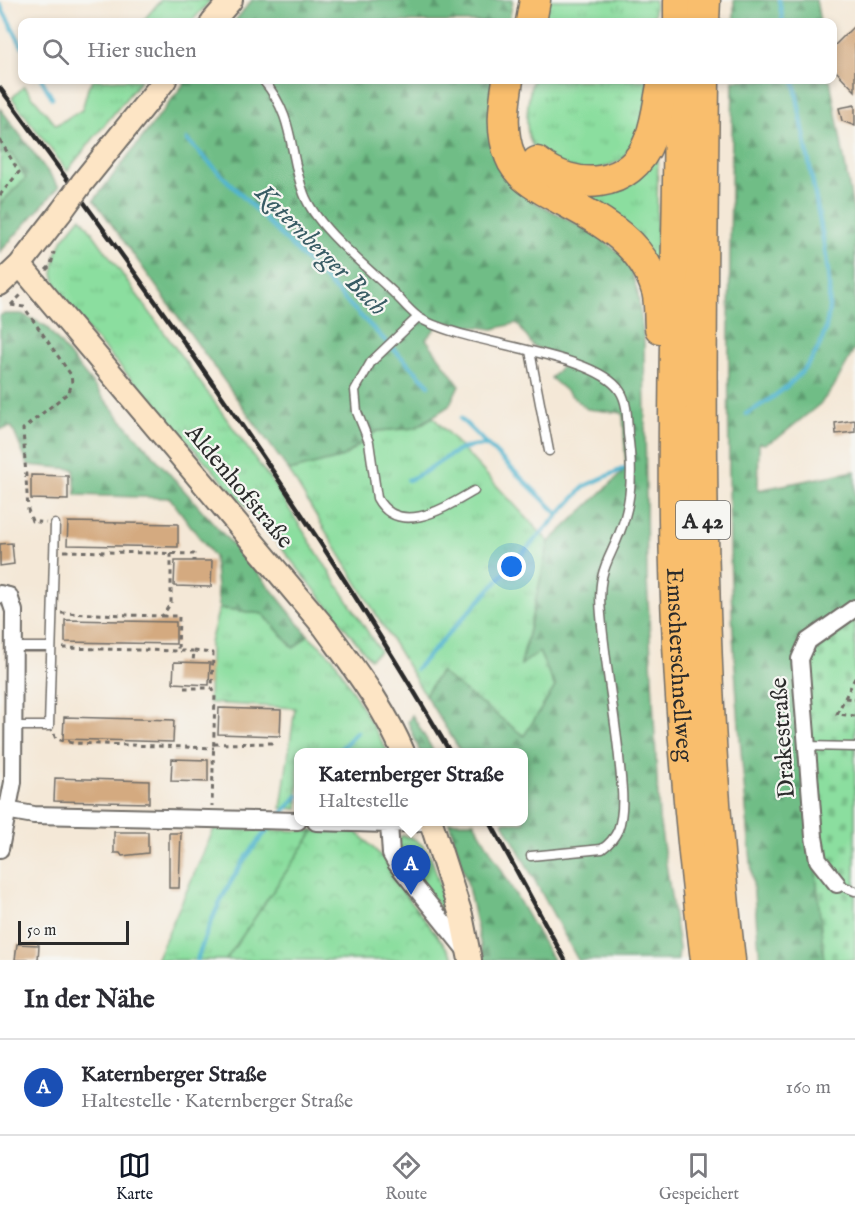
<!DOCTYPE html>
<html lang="de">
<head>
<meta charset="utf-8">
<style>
  :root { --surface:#fff; --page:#f7f7f7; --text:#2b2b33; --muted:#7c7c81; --line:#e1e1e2; --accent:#111827 }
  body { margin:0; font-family:"IM FELL English",serif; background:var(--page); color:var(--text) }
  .scale { position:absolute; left:18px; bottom:15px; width:111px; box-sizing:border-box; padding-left:6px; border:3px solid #2b2b2b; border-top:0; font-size:16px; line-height:21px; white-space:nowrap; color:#2b2b2b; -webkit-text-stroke:4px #f6f6f2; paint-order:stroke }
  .you { position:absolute; left:512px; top:567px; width:21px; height:21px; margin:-15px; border:4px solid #fff; border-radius:50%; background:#1a73e8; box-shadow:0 0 0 9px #1a73e833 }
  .badge { display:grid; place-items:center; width:39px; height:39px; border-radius:50%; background:var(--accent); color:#fff; font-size:20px; font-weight:700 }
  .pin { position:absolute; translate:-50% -50px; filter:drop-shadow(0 2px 3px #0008) }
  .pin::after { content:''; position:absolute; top:32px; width:21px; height:18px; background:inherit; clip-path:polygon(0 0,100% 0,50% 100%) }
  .popup { position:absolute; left:294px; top:748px; width:234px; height:78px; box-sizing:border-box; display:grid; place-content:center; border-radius:12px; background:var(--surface); filter:drop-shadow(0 2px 4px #0005); font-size:20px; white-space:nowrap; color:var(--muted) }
  .popup b { font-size:22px; color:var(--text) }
  .popup::after { content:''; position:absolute; left:50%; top:100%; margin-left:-12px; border:12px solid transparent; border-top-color:var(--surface) }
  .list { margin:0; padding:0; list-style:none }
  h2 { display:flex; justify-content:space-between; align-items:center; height:78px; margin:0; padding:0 24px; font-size:26px }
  h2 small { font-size:20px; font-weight:400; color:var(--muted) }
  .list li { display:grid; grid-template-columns:39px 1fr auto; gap:18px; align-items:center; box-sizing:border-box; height:96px; padding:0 24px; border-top:2px solid var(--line) }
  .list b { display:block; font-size:22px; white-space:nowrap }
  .list p { margin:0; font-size:20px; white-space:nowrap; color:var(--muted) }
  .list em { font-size:20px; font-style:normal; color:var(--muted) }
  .icon { flex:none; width:33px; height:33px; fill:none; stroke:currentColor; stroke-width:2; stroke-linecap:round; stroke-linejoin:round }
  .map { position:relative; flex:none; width:855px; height:960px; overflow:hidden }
  .search { position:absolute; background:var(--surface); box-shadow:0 3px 9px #0003; left:18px; right:18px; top:18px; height:66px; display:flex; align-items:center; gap:15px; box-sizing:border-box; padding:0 21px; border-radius:12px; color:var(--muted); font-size:22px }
  .sheet { height:174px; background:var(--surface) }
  nav { display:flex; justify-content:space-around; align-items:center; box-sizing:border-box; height:84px; border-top:2px solid var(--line); background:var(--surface); font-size:16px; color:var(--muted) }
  nav a { display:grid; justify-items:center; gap:3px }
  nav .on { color:var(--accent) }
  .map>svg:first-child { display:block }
  .grass { fill:url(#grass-tufts); stroke:#5b8465; stroke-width:1.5 }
  .forest { fill:url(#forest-firs); stroke:#4e7458; stroke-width:1.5 }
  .cemetery { fill:url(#cemetery-stones); stroke:#5b8465; stroke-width:1.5 }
  .park { fill:url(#park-crowns); stroke:#5b8465; stroke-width:1.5 }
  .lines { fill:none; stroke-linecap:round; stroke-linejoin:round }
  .stream { stroke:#4fb4ce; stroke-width:4.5 }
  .building { fill:#d4aa80 }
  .lane-casing { stroke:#716d67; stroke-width:11 }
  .street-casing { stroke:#716d67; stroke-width:20 }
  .secondary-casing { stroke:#716d67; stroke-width:26 }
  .highway-casing { stroke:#716d67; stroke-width:33 }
  .path { stroke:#716d67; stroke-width:3; stroke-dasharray:4.5 4.5; stroke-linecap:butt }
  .lane { stroke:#fff; stroke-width:8 }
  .street { stroke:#fff; stroke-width:16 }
  .secondary { stroke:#fde5c5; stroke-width:22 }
  .highway { stroke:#f9be6d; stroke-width:30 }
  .rail { stroke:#2b2b2b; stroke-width:4.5 }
  .secondary-bridge-casing { stroke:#716d67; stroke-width:26; stroke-linecap:butt }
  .secondary-bridge { stroke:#fde5c5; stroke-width:22 }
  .labels { text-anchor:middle; stroke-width:4.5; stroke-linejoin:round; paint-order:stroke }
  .shield { fill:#f6f6f2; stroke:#686867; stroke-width:1.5 }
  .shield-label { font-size:22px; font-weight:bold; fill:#2b2b2b }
  .street-label { font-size:24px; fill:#2b2b2b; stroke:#f6f6f2 }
  .water-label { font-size:26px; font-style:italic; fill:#385b64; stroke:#f6f6f2 }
</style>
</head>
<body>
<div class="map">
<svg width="855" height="960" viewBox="0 0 855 960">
  <defs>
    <pattern id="grass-tufts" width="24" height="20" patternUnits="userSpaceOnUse" patternTransform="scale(1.5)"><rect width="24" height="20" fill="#8bde9f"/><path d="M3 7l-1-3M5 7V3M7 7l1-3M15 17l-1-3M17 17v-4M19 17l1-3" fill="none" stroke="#78bf89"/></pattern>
    <pattern id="forest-firs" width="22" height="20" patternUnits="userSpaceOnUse" patternTransform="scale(1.5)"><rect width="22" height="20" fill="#70bd86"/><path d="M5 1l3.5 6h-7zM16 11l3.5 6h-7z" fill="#5c9a6e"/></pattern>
    <pattern id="cemetery-stones" width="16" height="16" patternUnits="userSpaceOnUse" patternTransform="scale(1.5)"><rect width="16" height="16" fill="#8bde9f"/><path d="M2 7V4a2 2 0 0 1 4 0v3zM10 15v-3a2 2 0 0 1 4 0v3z" fill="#78bf89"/></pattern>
    <pattern id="park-crowns" width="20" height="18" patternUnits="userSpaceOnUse" patternTransform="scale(1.5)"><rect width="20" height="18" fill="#8bde9f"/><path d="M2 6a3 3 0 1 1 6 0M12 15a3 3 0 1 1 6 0" fill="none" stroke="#78bf89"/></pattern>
  </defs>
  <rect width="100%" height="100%" fill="#f6f6f2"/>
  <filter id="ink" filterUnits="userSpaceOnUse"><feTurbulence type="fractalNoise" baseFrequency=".0167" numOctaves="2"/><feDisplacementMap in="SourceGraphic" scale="12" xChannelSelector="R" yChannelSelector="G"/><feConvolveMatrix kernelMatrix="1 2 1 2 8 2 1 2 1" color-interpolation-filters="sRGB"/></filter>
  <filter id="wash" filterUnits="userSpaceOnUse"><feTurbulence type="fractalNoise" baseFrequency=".008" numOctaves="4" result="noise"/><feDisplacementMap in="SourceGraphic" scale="24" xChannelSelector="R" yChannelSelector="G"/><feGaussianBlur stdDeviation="1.35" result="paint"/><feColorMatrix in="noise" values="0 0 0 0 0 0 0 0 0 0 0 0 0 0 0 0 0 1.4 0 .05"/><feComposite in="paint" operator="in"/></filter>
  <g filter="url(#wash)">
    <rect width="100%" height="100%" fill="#f4e8d7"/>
    <path class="grass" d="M161,0h50l-20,22h-49z
      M544,0h111l-2,22h-112z
      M94,80h47l-74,91 -55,-73 12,-12 32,39 26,-15 7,-25z
      M532,80h118l-8,47 -20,33 -31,13c-14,-5 -37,-8 -49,-17 -23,-16 -14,-54 -10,-76z
      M0,153l12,1 14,24 -26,26z
      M658,160l-2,103 -92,-74z
      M81,217l191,265 108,169 -10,8 -103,-129 -176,-196 -33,-43 -5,-17 3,-19 7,-16z
      M433,417l116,125 -28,122 18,-12 16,35 -31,49 -84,-64 -15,23 -136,-224 54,-14 34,-26 38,-3z
      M219,608l44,6 30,34 15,-13 26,24 54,93h-90v57l-17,-1 14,-100 -86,-5 1,-60z
      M214,829l100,2 -88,129h-70z
      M401,836c35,0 38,54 45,79l-45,-59 -3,-14z"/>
    <path class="forest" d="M252,0h261l-4,22h-275z
      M734,0h82l4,22h-86z
      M187,80h313l15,108 14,11 65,34 28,22 10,18 6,21 6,46 3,239 12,239 20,130 -1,12h-100l-75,-138h21v-70h-63l-36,-57 15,-23 84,64 31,-49 -16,-35 -18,13 28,-123 77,-73 -3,-56 -36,-4 -36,-31 16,-18 -34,-14 -16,-23 -24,6 -52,-7 -15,17 33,46 -10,21 -34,22 -38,3 -34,26 -54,14 -195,-271z
      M733,80h97l25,140v128l-22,40 -13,16 -41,33 -14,7 -6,-1 -1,47 97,-19v148l-57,48 26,293h-64c-11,-125 -25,-251 -29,-376 -5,-168 -1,-337 2,-504z
      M0,108l59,79 -59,65v-48l26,-26 -14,-24 -12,-1z
      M3,314h19l24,12 73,91 144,162 45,56 -14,13 -31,-34 -44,-6 -5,-51 -44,-59 -94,-3 -2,-26 -46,-4 -16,-38 -12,2v-113z
      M412,715l22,37h-14l-12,-30z
      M449,822h25l79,138h-69l-17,-78z"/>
    <path class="cemetery" d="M855,621v339h-31l-26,-293z"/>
    <path class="park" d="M314,831l43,1 30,30 11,23 58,75h-230z"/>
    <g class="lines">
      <path class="stream" d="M779,0l4,22
        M0,5l22,41
        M42,80l10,18
        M187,140l242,245
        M746,414c97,-55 91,-104 72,-203 -8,-44 -16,-88 -24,-131
        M461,419l97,95
        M408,480c29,-10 47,-39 79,-34
        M416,669l169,-183 40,-18
        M338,752l19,-20
        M280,816l18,-20
        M197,960c16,-50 39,-96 75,-135"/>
    </g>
    <g id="blocks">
      <path class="building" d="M855,25v66l-23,-24 1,-20z
        M855,105v21l-13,-5 -3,-13z
        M855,420v12l-19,2 -1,-11z
        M31,475l37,1v24l-37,-1z
        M68,522l110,2v23l-111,-2z
        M12,543l2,21 -14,2v-22z
        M175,561h37l-1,26 -37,-1z
        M65,620l111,2v22l-111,-2z
        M174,662l36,1 -1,22 -36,-2z
        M219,708l62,2 -1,26 -62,-2z
        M64,717l110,3 -1,22 -110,-3z
        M172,759l36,1v22l-37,-1z
        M55,778l94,3v22l-95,-2z
        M114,832h34v21l-26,3 -2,-3h-6z
        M169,833h12l-2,55h-10z
        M17,944l22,1 -1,15h-23z"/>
    </g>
  </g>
  <g filter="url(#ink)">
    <use href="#blocks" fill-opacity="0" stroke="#716d67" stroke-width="1.5"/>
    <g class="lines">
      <g class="lane-casing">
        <path id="lane" d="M263,80c33,39 25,72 41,114 12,33 64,74 89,98 8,8 16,18 25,25 43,28 176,34 202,74 8,12 7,29 8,43 4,28 5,55 -3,83 -12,43 -29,46 -24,98 4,47 13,94 18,142 2,23 7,51 -1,73 -4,9 -9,14 -16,19l-71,7
          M418,317l-47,45 -16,28 2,22 12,30 8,56c22,40 69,9 97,-7
          M530,351l19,100
          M14,647h37
          M14,726h35l6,-202
          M806,746l49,1
          M837,884l18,7"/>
      </g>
      <g class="street-casing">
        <path id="street" d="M0,594l9,2 5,15 -1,171 -13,67
          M0,809l34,6 264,6
          M316,822l73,2 34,-2
          M389,824l2,30 5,9 72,90
          M837,884l-19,-24 -4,-23 -14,-178 8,-18 47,-33"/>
      </g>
      <g class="secondary-casing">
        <path id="secondary" d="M212,22l19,-22
          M82,183l83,-103
          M20,265l305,363c28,39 60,80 78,124
          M0,284l20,-19 41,-53
          M431,822l30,93 9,45"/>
      </g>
      <g class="highway-casing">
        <g id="highway">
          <path d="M679,0v22"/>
          <path d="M531,22l4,-22"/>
          <path d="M704,22l1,-22"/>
          <path d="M508,80c-4,25 -8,51 2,76 7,19 26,30 43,39 44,24 89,44 104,96 3,11 2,25 3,37"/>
          <path id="s1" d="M679,80c0,146 -7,294 -5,440 2,147 14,294 32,440"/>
          <path d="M704,80c-3,293 -9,588 26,880"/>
          <path d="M537,162c37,30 94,28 113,-23 7,-18 9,-40 13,-59"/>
        </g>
      </g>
      <path class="path" d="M0,140l19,32 -19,23
        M46,270l5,-5 3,-13
        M11,305l13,2 47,68 1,8 -3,9 -46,37 5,81 4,11 14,2
        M11,305l11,-11
        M64,551l130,3v7
        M61,613l101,3 9,-13v-50
        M162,616h17l-1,35h16l-1,11
        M63,648l115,3
        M194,651l19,2 -1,35 3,6 -3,112
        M855,678l-18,36 18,2
        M184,688h28
        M845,698l10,1
        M54,734l2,5 17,4 141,5
        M214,744l61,-1"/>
      <use href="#lane" class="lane"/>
      <use href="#street" class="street"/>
      <use href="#secondary" class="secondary"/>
      <use href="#highway" class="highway"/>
      <path class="rail" d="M0,88c159,215 315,433 450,664
        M490,822l75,138"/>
      <g class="secondary-bridge-casing">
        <path id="secondary-bridge" d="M61,212l21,-29"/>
      </g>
      <use href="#secondary-bridge" class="secondary-bridge"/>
    </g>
  </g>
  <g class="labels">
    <rect class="shield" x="676" y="501" width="54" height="38" rx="4.5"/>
    <g class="shield-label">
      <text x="703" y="528">A 42</text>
    </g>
    <g class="street-label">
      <text transform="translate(240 486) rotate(50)" y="8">Aldenhofstraße</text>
      <text dy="8" stroke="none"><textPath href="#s1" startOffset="585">Emscherschnellweg</textPath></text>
      <text transform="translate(782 738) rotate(-94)" y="8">Drakestraße</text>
    </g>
    <g class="water-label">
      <text transform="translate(322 249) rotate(45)" y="9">Katernberger Bach</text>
    </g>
  </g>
</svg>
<div class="scale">50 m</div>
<div class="you"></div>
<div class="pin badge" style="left:411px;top:895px;background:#1a4fb4">A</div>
<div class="popup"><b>Katernberger Straße</b>Haltestelle</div>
<div class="search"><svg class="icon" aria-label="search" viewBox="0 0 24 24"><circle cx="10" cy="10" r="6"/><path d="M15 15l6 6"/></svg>Hier suchen</div>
</div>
<section class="sheet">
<h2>In der Nähe<small></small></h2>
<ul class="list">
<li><span class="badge" style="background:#1a4fb4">A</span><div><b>Katernberger Straße</b><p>Haltestelle · Katernberger Straße</p></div><em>160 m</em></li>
</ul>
</section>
<nav>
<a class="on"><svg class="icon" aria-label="map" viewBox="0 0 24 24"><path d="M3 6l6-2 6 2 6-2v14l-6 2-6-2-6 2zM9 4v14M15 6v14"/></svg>Karte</a>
<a><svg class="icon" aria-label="directions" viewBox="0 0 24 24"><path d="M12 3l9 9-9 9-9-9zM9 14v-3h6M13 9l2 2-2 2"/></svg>Route</a>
<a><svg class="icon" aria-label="saved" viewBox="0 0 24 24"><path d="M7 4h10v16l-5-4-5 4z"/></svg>Gespeichert</a>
</nav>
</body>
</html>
